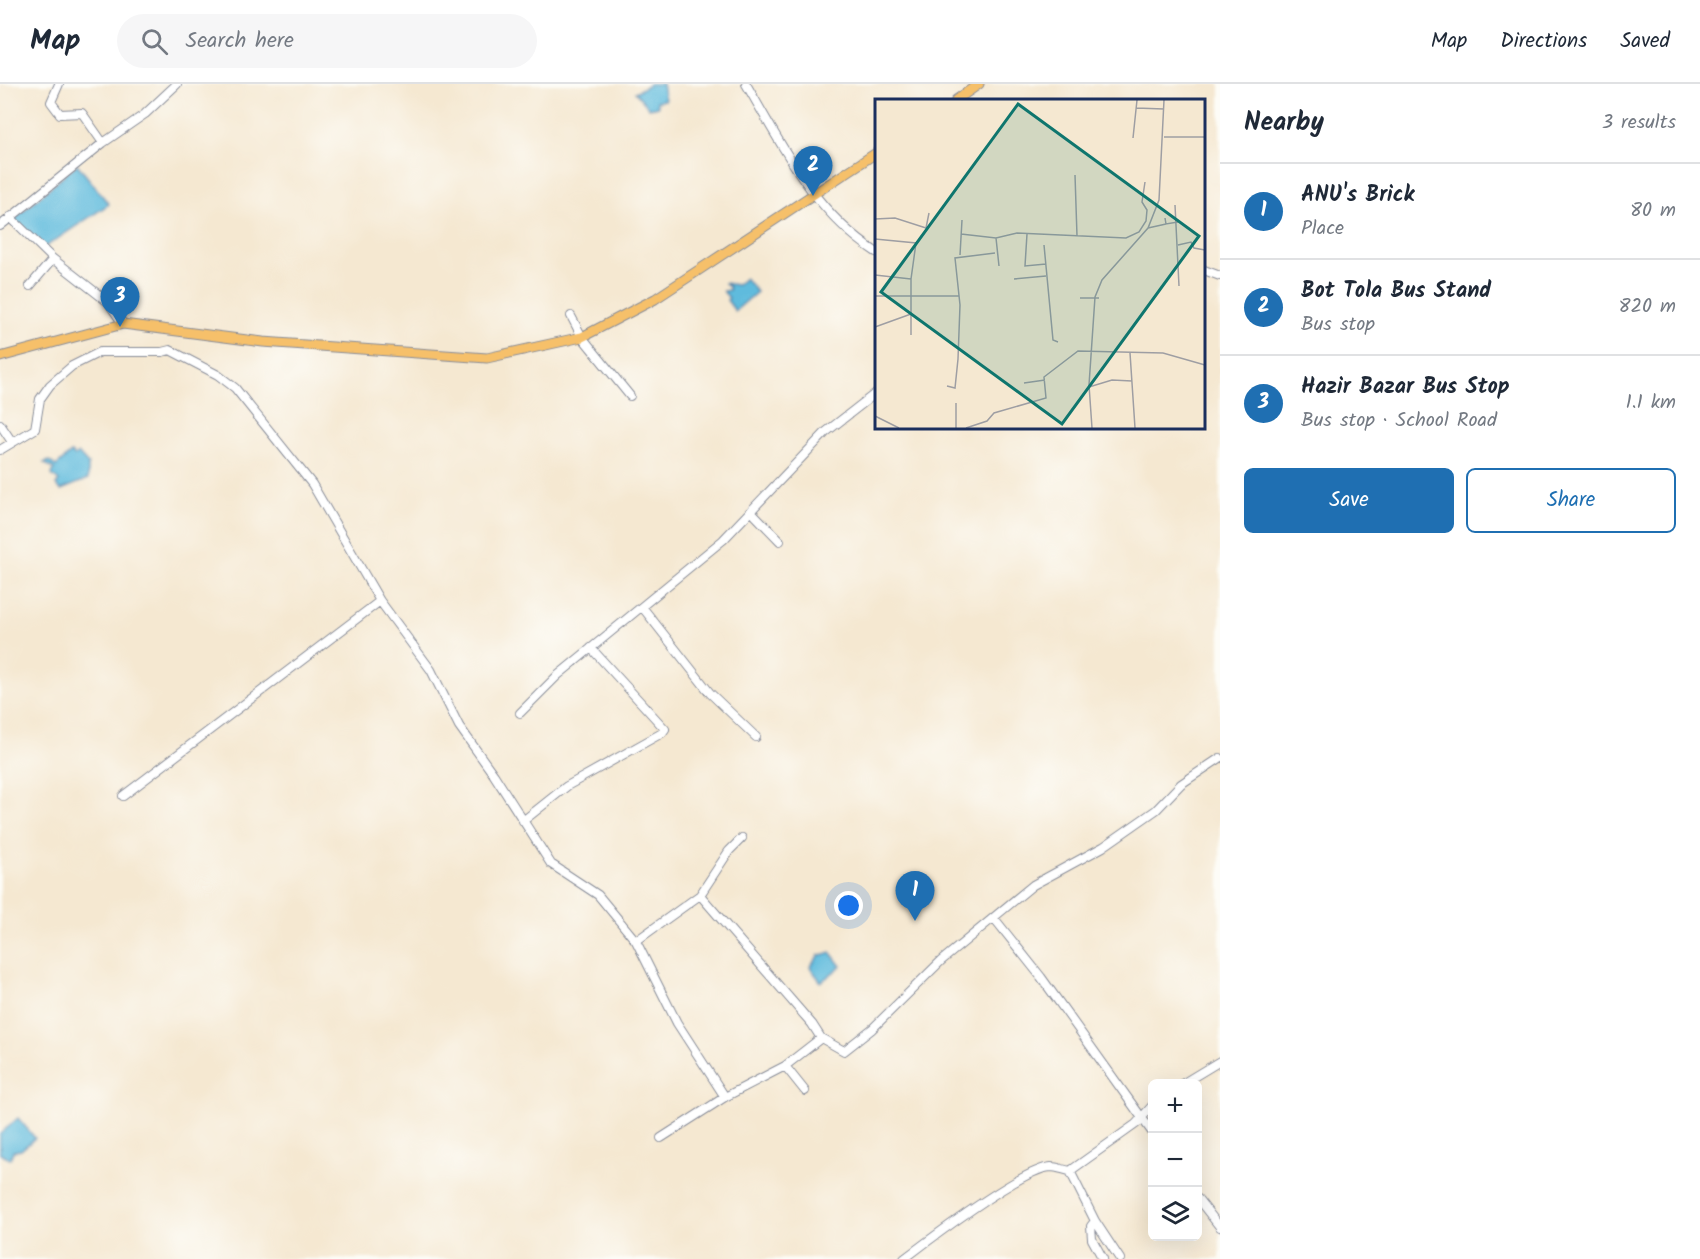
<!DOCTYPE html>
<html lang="en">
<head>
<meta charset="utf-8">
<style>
  :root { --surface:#fff; --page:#f6f6f7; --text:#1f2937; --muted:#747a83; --line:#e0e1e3; --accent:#1f6fb2 }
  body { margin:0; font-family:Kalam,sans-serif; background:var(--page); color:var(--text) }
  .controls { position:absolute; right:18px; bottom:18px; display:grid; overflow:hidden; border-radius:9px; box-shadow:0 6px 24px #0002 }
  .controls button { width:54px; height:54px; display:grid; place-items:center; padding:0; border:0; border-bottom:2px solid var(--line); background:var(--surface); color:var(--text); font:30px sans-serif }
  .you { position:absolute; left:849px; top:822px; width:21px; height:21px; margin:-15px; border:4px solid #fff; border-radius:50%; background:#1a73e8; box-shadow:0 0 0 9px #1a73e833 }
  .badge { display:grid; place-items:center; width:39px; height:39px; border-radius:50%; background:var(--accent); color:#fff; font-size:20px; font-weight:700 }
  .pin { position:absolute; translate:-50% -50px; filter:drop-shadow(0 2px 3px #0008) }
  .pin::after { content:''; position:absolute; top:32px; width:21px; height:18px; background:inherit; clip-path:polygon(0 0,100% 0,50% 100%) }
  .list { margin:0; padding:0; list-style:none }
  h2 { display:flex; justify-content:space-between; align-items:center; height:78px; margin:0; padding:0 24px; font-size:26px }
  h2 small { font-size:20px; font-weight:400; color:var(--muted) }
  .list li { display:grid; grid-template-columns:39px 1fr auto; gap:18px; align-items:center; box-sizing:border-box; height:96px; padding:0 24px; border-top:2px solid var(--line) }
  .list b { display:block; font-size:22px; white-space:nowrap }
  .list p { margin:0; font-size:20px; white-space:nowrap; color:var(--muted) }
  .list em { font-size:20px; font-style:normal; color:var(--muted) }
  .actions { display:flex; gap:12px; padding:18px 24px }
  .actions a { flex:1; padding:14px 0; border:2px solid var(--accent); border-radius:9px; text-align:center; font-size:21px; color:var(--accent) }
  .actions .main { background:var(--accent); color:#fff }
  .icon { flex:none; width:33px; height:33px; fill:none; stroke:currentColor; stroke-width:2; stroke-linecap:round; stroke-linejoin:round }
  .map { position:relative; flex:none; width:1220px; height:1175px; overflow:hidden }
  header { display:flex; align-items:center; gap:36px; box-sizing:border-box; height:84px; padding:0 30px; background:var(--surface); border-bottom:2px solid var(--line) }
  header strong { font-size:28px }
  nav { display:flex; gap:33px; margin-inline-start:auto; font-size:21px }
  .search { width:420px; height:54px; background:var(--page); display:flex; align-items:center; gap:15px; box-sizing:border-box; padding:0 21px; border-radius:33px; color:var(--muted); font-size:22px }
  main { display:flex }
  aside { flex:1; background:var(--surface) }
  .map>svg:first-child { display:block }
  .water { fill:#5fbbdd; stroke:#3d759e; stroke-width:1.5 }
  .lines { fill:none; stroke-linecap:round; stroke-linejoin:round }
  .minor-casing { stroke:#888c98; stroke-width:10 }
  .major-casing { stroke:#888c98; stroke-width:11 }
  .minor { stroke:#fff; stroke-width:8 }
  .major { stroke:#f6c06b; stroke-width:9 }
  .inset-road { fill:none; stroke:#9e9ea3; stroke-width:1.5 }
  .view { fill:#0f766e; fill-opacity:0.15; stroke:#0f766e; stroke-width:3 }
  .inset-edge { fill:none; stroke:#1b2f5e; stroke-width:3 }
</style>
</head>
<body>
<header>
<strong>Map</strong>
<div class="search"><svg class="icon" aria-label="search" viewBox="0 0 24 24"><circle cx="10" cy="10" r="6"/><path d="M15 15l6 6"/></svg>Search here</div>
<nav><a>Map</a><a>Directions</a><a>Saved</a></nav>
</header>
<main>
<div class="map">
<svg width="1220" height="1175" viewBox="0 0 1220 1175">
  <rect width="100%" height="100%" fill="#fdfcf7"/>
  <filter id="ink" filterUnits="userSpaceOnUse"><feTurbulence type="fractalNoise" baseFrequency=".0167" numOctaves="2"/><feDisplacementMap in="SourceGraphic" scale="12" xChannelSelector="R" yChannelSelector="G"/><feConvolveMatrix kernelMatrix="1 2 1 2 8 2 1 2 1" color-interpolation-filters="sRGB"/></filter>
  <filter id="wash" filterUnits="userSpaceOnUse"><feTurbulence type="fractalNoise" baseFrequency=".008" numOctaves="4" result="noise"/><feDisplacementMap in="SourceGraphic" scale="24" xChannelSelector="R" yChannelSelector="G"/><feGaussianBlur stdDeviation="1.35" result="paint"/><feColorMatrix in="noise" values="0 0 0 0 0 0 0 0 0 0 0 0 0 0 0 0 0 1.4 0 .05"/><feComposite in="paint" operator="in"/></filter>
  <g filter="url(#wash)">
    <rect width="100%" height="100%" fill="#f5e8d1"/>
    <path class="water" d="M650,0h12l3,16 -8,1 1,5 -9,2 -14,-16z
      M77,80l32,40 -64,43 -32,-27z
      M745,194l12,14 -22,19 -8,-11 2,-2 -6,-7 6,-1v-3l-4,-4 12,2z
      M71,369l4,3 3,-3 10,11v15l-27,11 -5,-5 3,-4 -7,-6 2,-6 -10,-6 5,-2 7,5z
      M831,869l10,13 -20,16 -11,-15 9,-12z
      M18,1034l17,20 -14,12 -8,1 -3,8 -10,-5v-20z"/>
  </g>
  <g filter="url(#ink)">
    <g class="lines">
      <g class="minor-casing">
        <path id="minor" d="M59,0l-8,18 9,12 22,-1 21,30
          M746,0c37,63 67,127 130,168
          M10,133l43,42 -23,27
          M0,142l103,-83 42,-29 32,-30
          M53,175l55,43 15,22
          M1204,186l16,6
          M571,232l11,21 48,59
          M0,340l12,18
          M0,366l35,-21 5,-30 10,-14 22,-19 28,-14h62l8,-2 48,25 17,13 77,96 68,117 51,69 28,56 35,49 57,89 47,31 38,46 41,82 48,74
          M751,427l29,30
          M643,524l67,85 46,44
          M520,629l37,-37 166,-136 103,-108 50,-39
          M123,712l257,-195
          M523,737l44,-35 95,-53 3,-4 -74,-81
          M700,811l112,129 9,14 23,13 28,-22 69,-68 92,-76 70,-38 53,-37 25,-26 39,-26
          M994,834l47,59 111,155
          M636,857l64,-46 29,-44 13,-13
          M785,982l20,25
          M1182,1000l38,-23
          M661,1054l64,-41 60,-31 36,-28
          M1070,1087l25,50 25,38
          M1198,1115l22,28
          M1095,1137l-4,5 1,13 11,20
          M904,1175c25,-19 120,-91 147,-92 6,0 13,3 19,4l66,-47 16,-18"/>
      </g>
      <g class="major-casing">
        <path id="major" d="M956,16l23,-16
          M0,273l123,-33 140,18 224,16 95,-21 73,-38 221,-146"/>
      </g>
      <use href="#minor" class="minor"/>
      <use href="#major" class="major"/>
    </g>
  </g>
  <g transform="translate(875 15)">
    <rect width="330" height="330" fill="#f5e8d1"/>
    <path class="inset-road" d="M261,9l28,1M289,38h41M258,39l4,-38M200,76l2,61M300,106l4,81M290,119l1,6 12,-2M0,120l20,-1 31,10 3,-15M273,129l18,-4M86,135l35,4 21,-5 109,5 13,-6 7,-11 1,-11 -5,-8 3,-20M152,135l-2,32 21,-2M121,139l3,28M0,140l41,4 -5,36v56M169,146l9,95 5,2M303,146l13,-3 3,6 11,2M85,156l2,-35M0,176l36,4M139,180l32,-3M0,197h84M205,199h19M0,228l36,-13M255,254l5,75M149,284l21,-3M72,287l8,2 3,-29 2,-54 -5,-47 40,-5M214,288l23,-7 20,1M81,304v25M0,317l24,12M91,329l21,-7 7,-8 52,-15 -2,-21 34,-26 85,2 42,12M217,329l-3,-43 6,-88 7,-17 46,-52 11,-28 5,-100"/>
    <path class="view" d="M143,5l181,132 -137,188 -181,-132z"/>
    <rect width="330" height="330" class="inset-edge"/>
  </g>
</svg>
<div class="controls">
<button>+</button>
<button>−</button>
<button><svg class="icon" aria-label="layers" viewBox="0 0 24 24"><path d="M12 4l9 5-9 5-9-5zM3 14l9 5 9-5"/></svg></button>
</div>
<div class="you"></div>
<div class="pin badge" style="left:915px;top:837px">1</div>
<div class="pin badge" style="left:813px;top:112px">2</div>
<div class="pin badge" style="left:120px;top:243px">3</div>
</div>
<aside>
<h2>Nearby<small>3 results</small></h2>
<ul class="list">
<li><span class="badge">1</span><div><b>ANU's Brick</b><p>Place</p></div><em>80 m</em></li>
<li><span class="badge">2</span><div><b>Bot Tola Bus Stand</b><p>Bus stop</p></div><em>820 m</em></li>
<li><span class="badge">3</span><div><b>Hazir Bazar Bus Stop</b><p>Bus stop · School Road</p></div><em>1.1 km</em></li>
</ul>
<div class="actions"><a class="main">Save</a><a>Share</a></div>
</aside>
</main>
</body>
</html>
